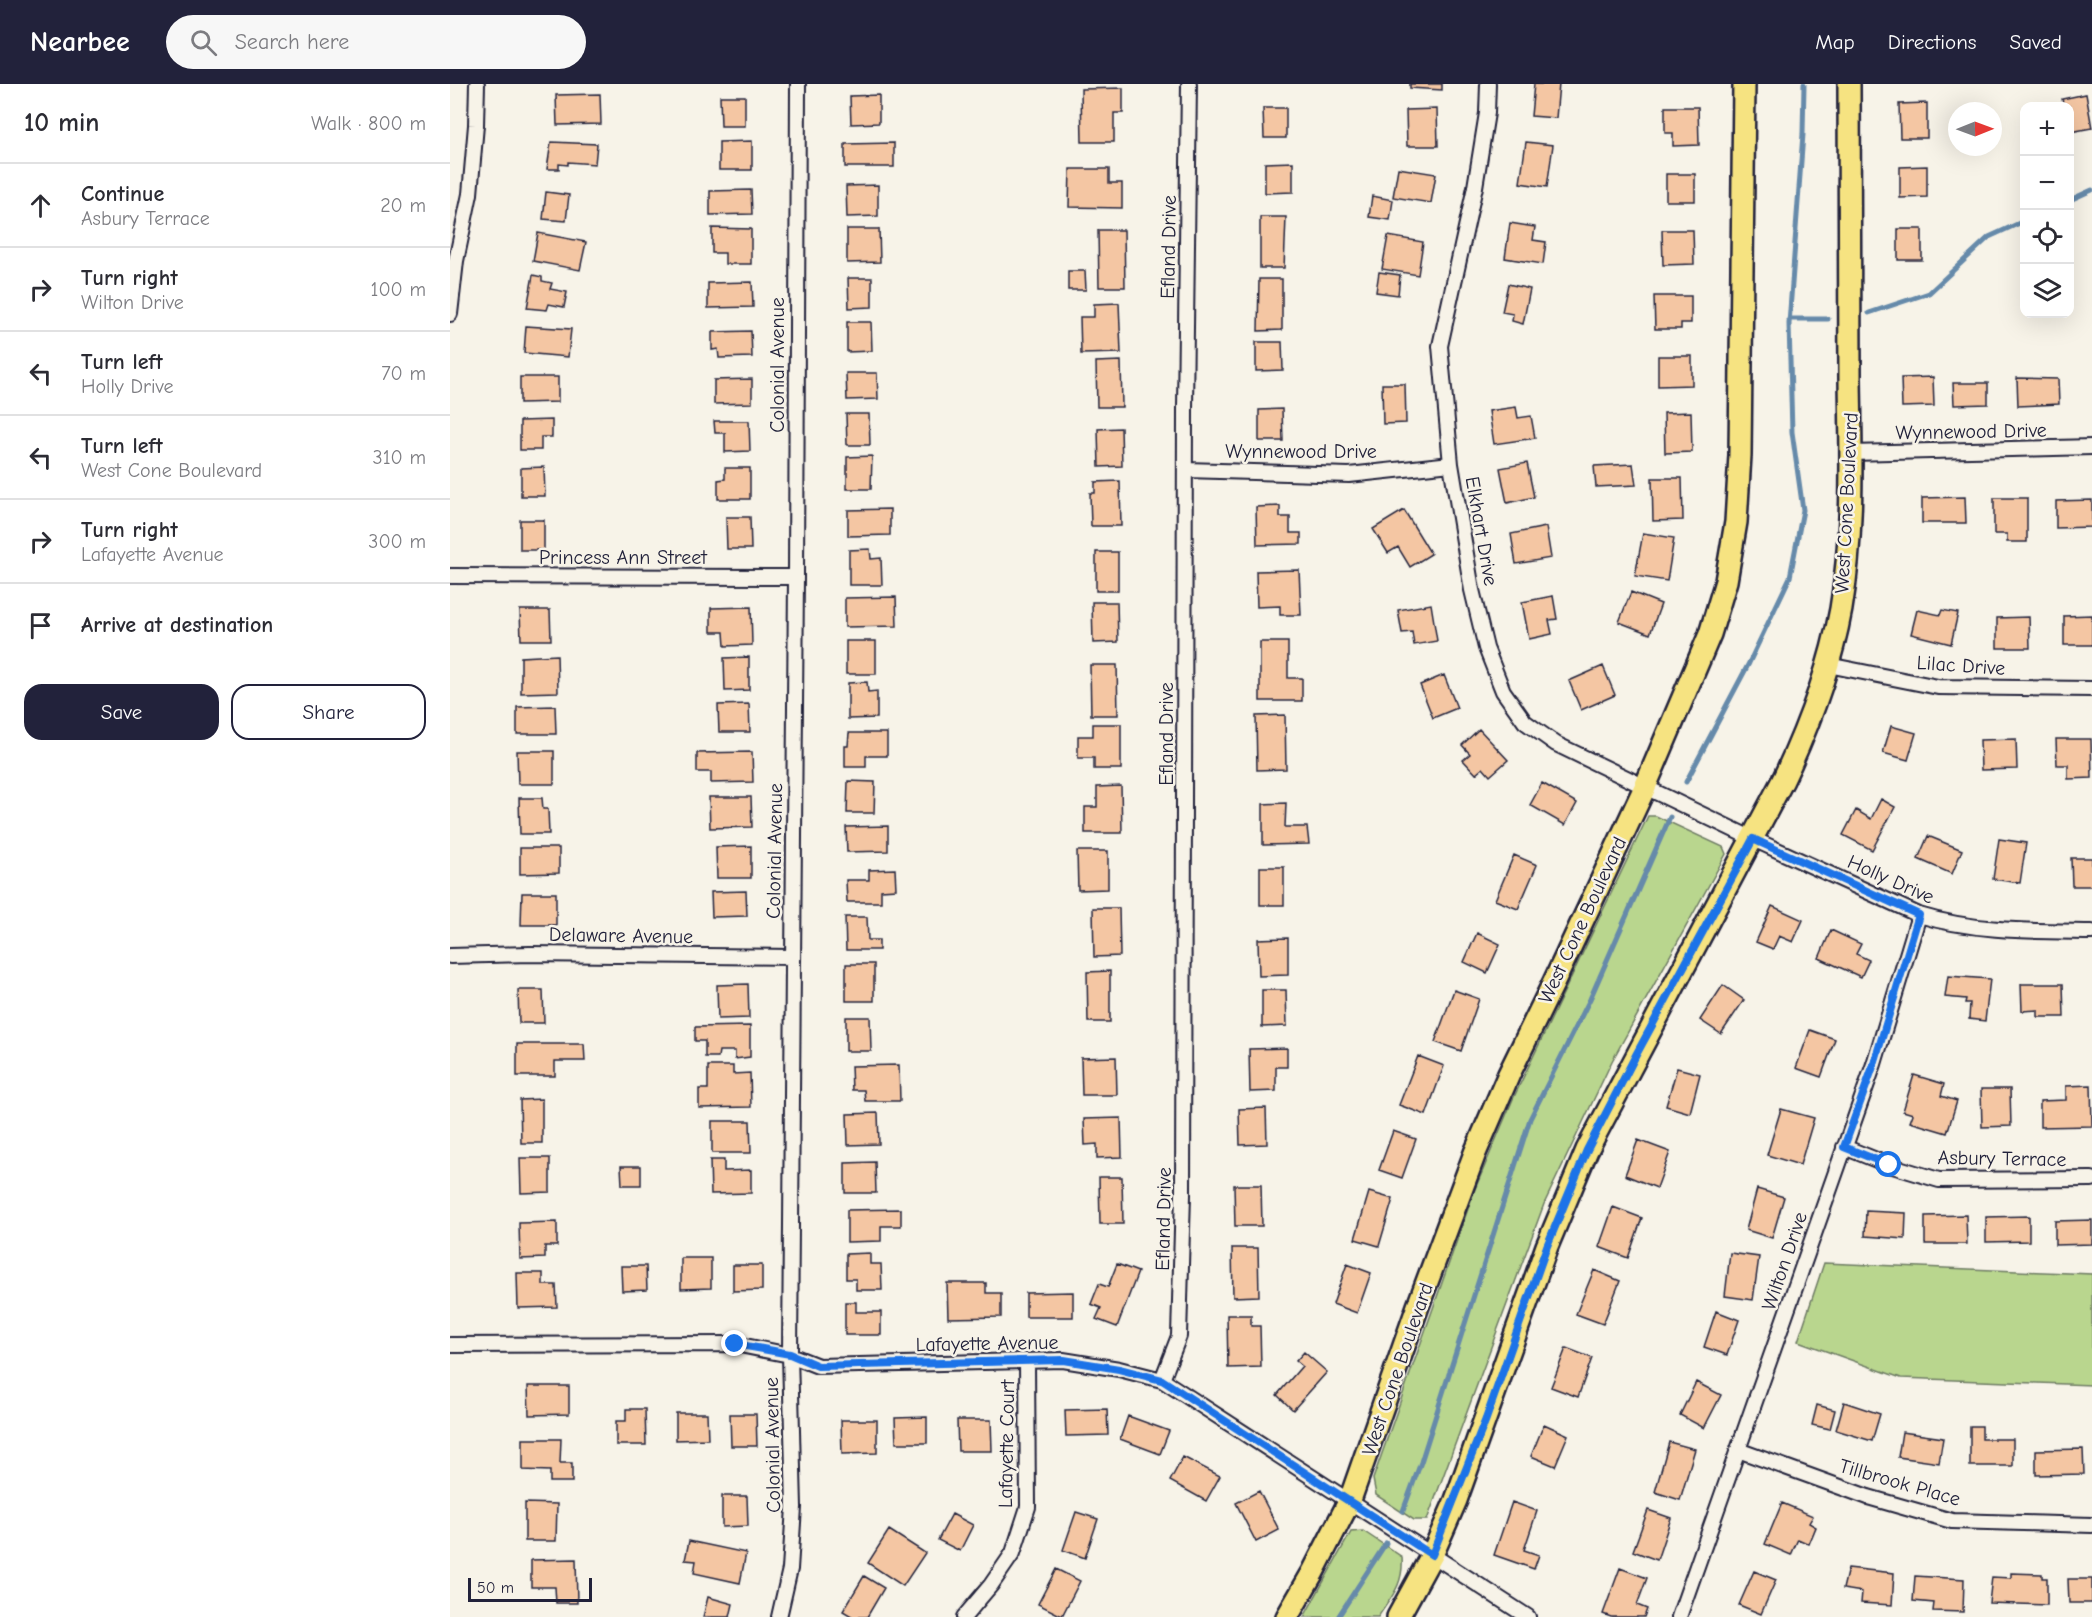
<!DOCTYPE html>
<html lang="en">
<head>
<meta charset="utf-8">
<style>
  :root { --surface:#fff; --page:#f7f7f7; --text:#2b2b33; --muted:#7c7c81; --line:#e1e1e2; --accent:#22223b }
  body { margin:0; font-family:"Comic Neue",sans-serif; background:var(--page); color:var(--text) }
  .controls { position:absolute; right:18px; top:18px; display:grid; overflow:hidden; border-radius:12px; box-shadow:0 6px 24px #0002 }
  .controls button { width:54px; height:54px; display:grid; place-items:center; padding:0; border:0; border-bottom:2px solid var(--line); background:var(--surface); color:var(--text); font:30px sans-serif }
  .compass { position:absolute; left:1498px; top:18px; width:54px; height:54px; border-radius:50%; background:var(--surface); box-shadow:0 6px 24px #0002; rotate:89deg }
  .scale { position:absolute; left:18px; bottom:15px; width:124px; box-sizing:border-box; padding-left:6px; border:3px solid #22223b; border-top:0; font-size:16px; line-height:21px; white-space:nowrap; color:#22223b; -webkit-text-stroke:4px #f7f3e8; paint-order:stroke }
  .stop { position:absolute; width:18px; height:18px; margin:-14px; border:4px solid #1a73e8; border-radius:50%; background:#fff }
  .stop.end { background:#1a73e8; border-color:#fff; box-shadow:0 2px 6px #0008 }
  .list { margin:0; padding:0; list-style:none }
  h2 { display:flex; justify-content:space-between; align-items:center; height:78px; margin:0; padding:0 24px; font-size:26px }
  h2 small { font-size:20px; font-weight:400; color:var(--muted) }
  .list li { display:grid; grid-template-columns:39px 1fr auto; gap:18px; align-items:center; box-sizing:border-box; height:84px; padding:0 24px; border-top:2px solid var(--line) }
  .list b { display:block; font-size:22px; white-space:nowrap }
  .list p { margin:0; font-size:20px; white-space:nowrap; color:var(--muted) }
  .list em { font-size:20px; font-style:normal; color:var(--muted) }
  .actions { display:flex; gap:12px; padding:18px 24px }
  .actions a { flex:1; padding:14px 0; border:2px solid var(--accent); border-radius:18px; text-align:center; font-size:21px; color:var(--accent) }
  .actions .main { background:var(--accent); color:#fff }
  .icon { flex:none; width:33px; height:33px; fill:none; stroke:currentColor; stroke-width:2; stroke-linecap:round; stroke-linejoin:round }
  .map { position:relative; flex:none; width:1642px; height:1533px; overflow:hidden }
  header { display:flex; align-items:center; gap:36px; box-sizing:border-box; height:84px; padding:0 30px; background:var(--accent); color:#fff }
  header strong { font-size:28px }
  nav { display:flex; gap:33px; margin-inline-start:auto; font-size:21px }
  .search { width:420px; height:54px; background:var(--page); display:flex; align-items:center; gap:15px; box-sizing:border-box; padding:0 21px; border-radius:33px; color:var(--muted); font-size:22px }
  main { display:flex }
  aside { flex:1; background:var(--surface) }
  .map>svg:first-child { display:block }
  .green { fill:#b9d68e; stroke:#6e7c64; stroke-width:1.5 }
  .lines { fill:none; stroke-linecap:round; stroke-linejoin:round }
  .stream { stroke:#668aaa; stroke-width:5 }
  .building { fill:#f4c6a3; stroke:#22223b; stroke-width:1.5 }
  .street-casing { stroke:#22223b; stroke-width:18 }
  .primary-casing { stroke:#22223b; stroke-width:26 }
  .street { stroke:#f7f3e8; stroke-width:14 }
  .primary { stroke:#f6e381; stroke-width:21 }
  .route { stroke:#1a73e8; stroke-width:8 }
  .labels { text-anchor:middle; stroke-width:5; stroke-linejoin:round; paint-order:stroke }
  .street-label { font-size:20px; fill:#22223b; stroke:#f7f3e8 }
</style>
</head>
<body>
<header>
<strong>Nearbee</strong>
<div class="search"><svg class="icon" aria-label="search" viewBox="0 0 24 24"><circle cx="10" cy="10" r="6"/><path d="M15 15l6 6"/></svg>Search here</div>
<nav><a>Map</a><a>Directions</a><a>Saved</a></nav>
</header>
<main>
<aside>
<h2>10 min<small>Walk · 800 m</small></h2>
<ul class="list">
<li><svg class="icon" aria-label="ahead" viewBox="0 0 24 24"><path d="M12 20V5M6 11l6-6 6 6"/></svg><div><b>Continue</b><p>Asbury Terrace</p></div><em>20 m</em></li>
<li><svg class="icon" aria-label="right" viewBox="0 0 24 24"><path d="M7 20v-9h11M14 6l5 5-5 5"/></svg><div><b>Turn right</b><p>Wilton Drive</p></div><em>100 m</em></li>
<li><svg class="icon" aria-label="left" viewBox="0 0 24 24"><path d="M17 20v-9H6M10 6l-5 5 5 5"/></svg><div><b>Turn left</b><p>Holly Drive</p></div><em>70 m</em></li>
<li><svg class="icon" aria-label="left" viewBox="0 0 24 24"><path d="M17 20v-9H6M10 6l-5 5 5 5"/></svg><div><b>Turn left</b><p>West Cone Boulevard</p></div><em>310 m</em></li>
<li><svg class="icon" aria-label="right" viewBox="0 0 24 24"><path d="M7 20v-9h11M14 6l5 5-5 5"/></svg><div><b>Turn right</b><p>Lafayette Avenue</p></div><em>300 m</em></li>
<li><svg class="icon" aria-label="arrive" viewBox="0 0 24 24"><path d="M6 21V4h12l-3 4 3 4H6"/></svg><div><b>Arrive at destination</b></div></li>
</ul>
<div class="actions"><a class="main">Save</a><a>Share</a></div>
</aside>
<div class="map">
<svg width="1642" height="1533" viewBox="0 0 1642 1533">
  <rect width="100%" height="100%" fill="#f7f3e8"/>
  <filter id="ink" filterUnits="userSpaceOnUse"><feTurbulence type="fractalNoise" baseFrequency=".0167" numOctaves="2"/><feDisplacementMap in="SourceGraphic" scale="12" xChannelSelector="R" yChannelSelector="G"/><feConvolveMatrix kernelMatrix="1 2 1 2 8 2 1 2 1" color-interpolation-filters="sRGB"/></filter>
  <g filter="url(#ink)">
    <path class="green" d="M1198,732h8l67,31 3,7 -114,207 -68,143 -117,316h-13l-38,-25 -3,-16 102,-290 38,-90z
      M1374,1179l268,11v111l-191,-7 -103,-37z
      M913,1447l39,26c2,27 -10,39 -24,60h-74l47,-85z"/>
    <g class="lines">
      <path class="stream" d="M1620,116l22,-10
        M1419,229l60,-20 60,-56 35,-16
        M1339,235h39
        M1236,698l63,-119 41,-86 13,-67 -11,-78 -3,-108 14,-190 1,-50
        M953,1427l18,-49 109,-343 60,-120 80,-182
        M888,1533l48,-74"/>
    </g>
    <path class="building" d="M960,0h32v6l-32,-2z
      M1084,0h25l-3,34 -25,-2z
      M673,4v25h-9v29h-32l-1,-53z
      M150,10l1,30 -44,1 -1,-30z
      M1636,10l6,34 -22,4v-26h-6l-2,-7z
      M429,11v28l-28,1 -1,-28z
      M270,12h25v30h-24z
      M1477,19v35h-27l-1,-34z
      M1215,23h33l1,38 -26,1v-13h-8z
      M813,24h23v30h-22z
      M987,25l1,37h-31l-1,-36z
      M302,57v29h-33v-28z
      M101,58l46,2 -2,20 -27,-2v3l-9,-1v5h-12z
      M1076,58l27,3 -6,42 -27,-4z
      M444,59v24h-49v-23z
      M843,78v30l-28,1v-30z
      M1477,82v31l-27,1v-31z
      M948,84l38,6 -5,29 -38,-6z
      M620,85h39v14h13v25l-53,-1z
      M1216,90h29v27h-29z
      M428,101v31l-31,1 -1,-31z
      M301,106l1,24 -42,1v-24z
      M96,108l23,3 -3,26 -23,-2z
      M922,112l21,4 -3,20 -21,-3z
      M810,133h26l-2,51h-24z
      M1060,139l25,4 -2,13 13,2 -3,22 -38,-6z
      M262,144l39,1v35h-26v-11h-13z
      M397,145h32l1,33 -33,1z
      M1448,145h24v31h-24z
      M648,146h26l1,57h-26z
      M1212,146h31l1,34 -31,1z
      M88,149l48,9 -6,28 -47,-9z
      M938,152l35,6 -5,33 -36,-6z
      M618,187h17l1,19h-18z
      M929,188l21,3 -2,20 -22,-3z
      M83,191l9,2v4l10,2 -2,6 17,3 -3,15 -15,-3 -2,6 -20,-2z
      M398,194h24v29l-23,1z
      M809,195h23v51l-24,1z
      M302,198l1,25 -45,1v-25z
      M1058,200l22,5 -7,35 -11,-3 1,-7 -11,-2z
      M1204,212h37v27h-10v6h-26z
      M669,219l2,50 -40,1 -1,-37h14v-13z
      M397,238h24l1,29 -25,1z
      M76,242l45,3 -3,28 -44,-4z
      M301,247l1,26 -33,1 -1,-9 -6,1v-18z
      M806,258h26l1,28 -27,1z
      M1208,272h34v29l-34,1z
      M671,277l1,46h-25l-1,-45z
      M396,289h31l1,26 -31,1z
      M70,293h38v25l-38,1z
      M1483,293l1,29 -32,1 -1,-29z
      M1567,294l41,1 1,25 -41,2z
      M302,295v24l-38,1v-24z
      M1503,299h35v21l-34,1z
      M932,300h23l1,39 -23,1z
      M1066,323l2,11 13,-2 4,22 -41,6 -5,-33z
      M832,325l1,32h-24v-31z
      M1241,328l1,40 -27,1 -1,-40z
      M396,330h23l1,31h-23z
      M102,336v17h-11v13h-21v-29z
      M264,337h35l1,30 -25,1v-19h-10z
      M671,344l1,38 -23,1 -1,-38z
      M422,372l-1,33h-24v-32z
      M1077,379l7,34 -27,6 -7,-35z
      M1183,380l3,21 -40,2 -2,-21z
      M94,383l1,29h-24v-28z
      M275,384h25v31h-32v-19l7,-1z
      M1202,394h30l1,42 -30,1z
      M670,397l1,45h-30l-1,-33h5v-11z
      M1515,413l1,26h-44v-25z
      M1544,414h33v44h-20v-8h-13z
      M1642,416v27l-36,1v-27z
      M830,422v11h10v16h11v11l-44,1 -1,-38z
      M440,425v26l-42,1v-26z
      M954,426l27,44 -21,13 -12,-20 -10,6 -15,-24z
      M276,433h24l1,32h-24z
      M70,436h24v30h-24z
      M1096,443l5,31 -35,6 -5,-30z
      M1193,449l31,5 -7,43 -32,-5z
      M420,465l1,10 10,-1 1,27h-33v-35z
      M646,468h22v39h-22z
      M849,486l2,45h-21v-9l-23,1 -1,-36z
      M1181,508l30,12 -11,30 -31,-12z
      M1103,512l4,23 -8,1 3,14 -23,5 -7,-37z
      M446,513l1,29 -52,1v-29z
      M642,518h25l1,40 -25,1z
      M981,520l6,37 -23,4 -2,-13 -10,1 -4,-23z
      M301,523l1,38 -27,1 -1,-14h-13v-24z
      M70,526h30l1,30h-30z
      M1467,526l23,5 2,-5 16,3 -7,31 -40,-10z
      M1642,531v30h-28v-29z
      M1579,533l1,31h-33v-30z
      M396,557h30v33h-30z
      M810,558h28v36h14v23h-42z
      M107,571l1,37 -37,1v-36z
      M299,573v33l-24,1 -1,-33z
      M640,581h27l1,50h-27z
      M1153,582l12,29 -34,15 -12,-29z
      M994,591l13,33 -24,10 -13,-33z
      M417,598l1,10 9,-1v27l-29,1v-36z
      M299,620l1,28h-31l-1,-27z
      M105,622l1,28h-39v-27z
      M835,631l1,54 -29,1 -1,-54z
      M643,640h28v45h-27v-11h-16v-22h15z
      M1441,642l25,7 -8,27 -25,-7z
      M1029,645l29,31 -18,16 -7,-8 -7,6 -13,-14 7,-6 -8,-9z
      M399,649h38v23h-21v11h-21v-21h3z
      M1566,655l1,30 -36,1 -1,-30z
      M1606,655h35l1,39 -24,1v-14h-11z
      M67,667h37v33h-36z
      M302,668l1,30 -42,1v-11h-14v-19z
      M398,697l27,1 -1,31h-27z
      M1092,699l35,20 -12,22 -35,-20z
      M671,702l1,47h-37v-26h12v-20z
      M259,713h42l1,30 -42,1z
      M69,714h23l1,11h5l1,25h-29z
      M1431,715l14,8 -23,43 -29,-15 13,-25 15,9z
      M836,719l-1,24h22l2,17 -46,1v-41z
      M438,742v25l-41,1 -1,-25z
      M1478,752l34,14 -10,24 -34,-15z
      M1549,755l27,4 -6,40 -27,-4z
      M301,762v32h-34l-1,-31z
      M70,764h39v25l-39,1z
      M627,767h31v38l-30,1z
      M1064,771l23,10 -19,44 -23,-9z
      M1621,774h21v28h-20z
      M810,783h24v38h-24z
      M445,785l1,20 -15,1v12h-34l-1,-22h23v-10z
      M296,807l1,25 -35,1 -1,-25z
      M72,809h34v32h-35z
      M1322,822l31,14 -10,22 -14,-6 -6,13 -17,-7z
      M643,824h26l1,48 -26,1z
      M395,833h22l1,23h11v10h-33z
      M1381,846l30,14 -5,10 13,6 -8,17 -42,-19z
      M1027,849l23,11 -13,29 -23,-11z
      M838,854v37l-29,1 -1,-37z
      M396,880h28v37h-28z
      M660,887v51h-22l-1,-50z
      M1498,892l42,3 -5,42 -16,-2 1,-16h-5l1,-4 -21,-2z
      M298,900l1,34 -31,1 -1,-34z
      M1571,900h42l1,33h-26v-7l-16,1z
      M1273,901l21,15 -23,34 -21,-14z
      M68,906h25l1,33h-25z
      M812,906h24l1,36 -25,1z
      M1004,906l25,9 -18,52 -26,-9z
      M396,933h24l1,34h-25z
      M300,942v31l-15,2v-8h-16l-1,6h-13v-16h-10v-14z
      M1360,946l25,9 -14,38 -25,-9z
      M67,960h67l1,17h-30v15h-38z
      M837,964v19h-11v24l-26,1 -1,-43z
      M968,972l26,10 -18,49 -27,-10z
      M666,973l1,38h-35l-1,-37z
      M449,981l1,36h-35l-1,-11h-12l-1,-24z
      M258,982h25v8l17,-1 1,34 -52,1v-19h9z
      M1227,984l23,6 -10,39 -24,-7z
      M1464,991l30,9 -3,12 16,5 -10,32 -37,-11 3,-8 -10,-3z
      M1641,1001l1,41 -52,1v-26l26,-1v-14z
      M1531,1005h29l1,37 -29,1z
      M92,1015v44h-21l-1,-43z
      M816,1024l1,36 -27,1 -1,-36z
      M1331,1025l33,9 -14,47 -33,-10z
      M428,1029l1,31 -31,1 -1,-31z
      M671,1034l1,39 -25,1v-14l-12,1 -1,-26z
      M262,1037h38l1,32h-39z
      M943,1047l23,8 -14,39 -23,-8z
      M1188,1056l32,12 -13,36 -32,-13z
      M70,1074h30v34l-29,1z
      M260,1076h14v11l27,-1v23l-40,1z
      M425,1078l1,31h-31v-30z
      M171,1082h20v19h-19z
      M649,1093h23l1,47h-23z
      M784,1101h27l1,41h-27z
      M1307,1105l27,8 -12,41 -26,-8z
      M919,1108l24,7 -14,47 -24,-7z
      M1163,1123l29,11 -14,40 -29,-11z
      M451,1125v17h-20v15l-34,1v-32z
      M1416,1127l40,2 -1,26 -40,-3z
      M1516,1131l1,29h-42v-28z
      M1579,1132v25l-43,1v-25z
      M1642,1136v24l-37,1v-24z
      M107,1138v24h-12v12l-25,1 -1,-36z
      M782,1164h26l1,48 -26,1z
      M420,1169v11h11l1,26h-26v-11h-10v-25z
      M1280,1169l29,4 -6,43 -28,-4z
      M231,1174h30v30l-30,1z
      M667,1180l21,8 -21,55 -21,-8 5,-11 -10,-4 8,-20 9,3z
      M897,1180l24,9 -14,40 -24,-9z
      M283,1181h29v25l-29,1z
      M171,1182h25l1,24 -25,1z
      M1144,1186l26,11 -17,43 -27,-10z
      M67,1189h26v12h13l1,22 -39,1z
      M497,1199h39v10h15v24l-53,1z
      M623,1208v25h-47v-24z
      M395,1218h11v10h25v23h-36z
      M1266,1227l23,9 -12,35 -23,-8z
      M777,1231h24v11h9l1,41 -33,1z
      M1116,1264l26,10 -14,39 -27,-10z
      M854,1268l23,20 -34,38 -16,-15 25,-29 -6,-5z
      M1246,1298l25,13 -17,33 -24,-13z
      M78,1302h41v28l-40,1z
      M1394,1318l36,12 -8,27 -36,-11z
      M1367,1321l18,5 -5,19 -18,-4z
      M176,1325h19l1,36h-30v-24h10z
      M657,1325l1,26 -42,1 -1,-26z
      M226,1329h31l1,26 -32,1z
      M280,1330h26l1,32h-26z
      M678,1332l41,15 -9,23 -40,-15z
      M477,1333v26h-31l-1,-25z
      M391,1336h36v33l-35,1z
      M507,1336h34l1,31h-34z
      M1094,1340l24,11 -13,31 -24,-10z
      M1520,1342h12v13h31v27h-43z
      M1452,1348l41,6 -4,25 -41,-6z
      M73,1355h38l-1,24h12v19h-22v-11l-27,-1z
      M1219,1358l26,7 -15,51 -25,-8z
      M1633,1365l1,25 -48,1v-25z
      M733,1373l37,19 -14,25 -36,-20z
      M809,1407l20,39 -23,12 -20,-39z
      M272,1412h25l1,30 -26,1z
      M1062,1418l25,9 -13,39 15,5 -5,14 -40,-14z
      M75,1419l32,1 -1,37h-31z
      M1332,1419l31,13 -4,7 7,4 -7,17 -11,-5 -7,16 -26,-11z
      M1198,1426l23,8 -14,42 -24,-9z
      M626,1428l22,7 -13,39 -22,-8z
      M502,1430l21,11 -13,26 -22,-11z
      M439,1446l36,23 -22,33 -35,-23z
      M239,1457l57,12 -6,30 -46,-10 2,-12 -11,-1z
      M126,1475l1,44h-21l-1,-16h-24v-27z
      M1170,1484l27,10 -10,27 10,4 -3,8h-33l-8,-3z
      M1398,1484l46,5 -2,32 -31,-2 1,-11 -19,-3z
      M606,1485l24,12 -18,35 -24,-12z
      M1304,1487l22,9 -15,34 -22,-9z
      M1561,1489l31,1v4h5v27l-58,-2 3,-26 19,1z
      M414,1492l20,12 -17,29h-14l-10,-6z
      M1465,1492l49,3 -1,33 -30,-1 1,-8 -21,-2z
      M1618,1495h24v24h-23z
      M258,1513l25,7 -3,13h-27z"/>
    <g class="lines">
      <g class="street-casing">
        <path id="street" d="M1038,0l-1,29 -12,74 -35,159 11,118 21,126 14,58 17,43 22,31 31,22 197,95 166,76c55,17 116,16 173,17
          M0,230l6,-53 14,-67 6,-69 1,-41
          M1401,369l241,-6
          M736,386l163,5 102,-11
          M0,492l346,1
          M1378,581l110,22 154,2
          M0,872l80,-2 262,3
          M1394,1063l45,18 50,15 153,-1
          M0,1261l285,-1 55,11 28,11 245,-6 56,9 43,11 366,237
          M712,1296l17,-44 4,-141 2,-787 4,-324
          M1288,1366l130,47 84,24 140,4
          M329,1533l11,-48 4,-62 -4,-152 6,-778 2,-493
          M514,1533l27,-32 22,-32 15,-46 -1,-146
          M1229,1533l195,-553 45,-149"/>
      </g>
      <g class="primary-casing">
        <path id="primary" d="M837,1533l26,-45 37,-72 68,-194 57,-153 34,-79 45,-92 91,-195 65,-153 16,-53 10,-59 4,-67 4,-371
          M948,1533l34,-62 24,-55 91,-254 40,-96 196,-370c26,-55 47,-111 58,-171 13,-76 10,-154 9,-231 0,-98 -1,-196 -1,-294"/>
      </g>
      <use href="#street" class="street"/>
      <use href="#primary" class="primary"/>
    </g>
  </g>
  <g class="lines" filter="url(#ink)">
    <path class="route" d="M285,1260l55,10 28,12 246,-6 55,9 43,11 270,175 54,-136 61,-173 40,-96 49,-95 117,-216 166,76 -45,149 -30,83 45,18"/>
  </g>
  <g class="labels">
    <g class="street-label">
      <text transform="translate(718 163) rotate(-89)" y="7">Efland Drive</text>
      <text transform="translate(327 281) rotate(-90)" y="7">Colonial Avenue</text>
      <text transform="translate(1521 347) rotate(-1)" y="7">Wynnewood Drive</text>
      <text x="851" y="374">Wynnewood Drive</text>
      <text transform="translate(1396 419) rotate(-87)" y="7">West Cone Boulevard</text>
      <text transform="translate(1032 447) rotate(80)" y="7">Elkhart Drive</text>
      <text x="173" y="480">Princess Ann Street</text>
      <text transform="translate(1511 581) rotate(4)" y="7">Lilac Drive</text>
      <text transform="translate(716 650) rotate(-90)" y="7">Efland Drive</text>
      <text transform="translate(324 767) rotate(-89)" y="7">Colonial Avenue</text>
      <text transform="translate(1441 795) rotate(24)" y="7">Holly Drive</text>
      <text transform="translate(1132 836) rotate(-65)" y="7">West Cone Boulevard</text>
      <text transform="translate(171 851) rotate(1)" y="7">Delaware Avenue</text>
      <text transform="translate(1552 1074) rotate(1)" y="7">Asbury Terrace</text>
      <text transform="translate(713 1135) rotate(-89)" y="7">Efland Drive</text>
      <text transform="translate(1334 1177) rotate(-71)" y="7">Wilton Drive</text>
      <text transform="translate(537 1259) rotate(-1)" y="7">Lafayette Avenue</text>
      <text transform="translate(947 1285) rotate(-71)" y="7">West Cone Boulevard</text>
      <text transform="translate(556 1360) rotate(-89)" y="7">Lafayette Court</text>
      <text transform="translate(322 1361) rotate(-91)" y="7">Colonial Avenue</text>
      <text transform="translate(1450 1398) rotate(16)" y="7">Tillbrook Place</text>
    </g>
  </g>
</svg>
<div class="controls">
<button>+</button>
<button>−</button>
<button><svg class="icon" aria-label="locate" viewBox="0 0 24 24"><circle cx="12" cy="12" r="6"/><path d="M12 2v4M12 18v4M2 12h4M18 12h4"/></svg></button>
<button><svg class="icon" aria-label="layers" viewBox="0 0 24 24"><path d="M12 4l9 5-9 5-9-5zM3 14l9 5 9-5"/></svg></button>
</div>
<svg class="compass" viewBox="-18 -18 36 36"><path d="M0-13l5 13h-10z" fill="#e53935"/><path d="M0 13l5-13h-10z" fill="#7c7c81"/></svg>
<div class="scale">50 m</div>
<div class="stop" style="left:1439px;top:1081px"></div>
<div class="stop end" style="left:285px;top:1260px"></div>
</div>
</main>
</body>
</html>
